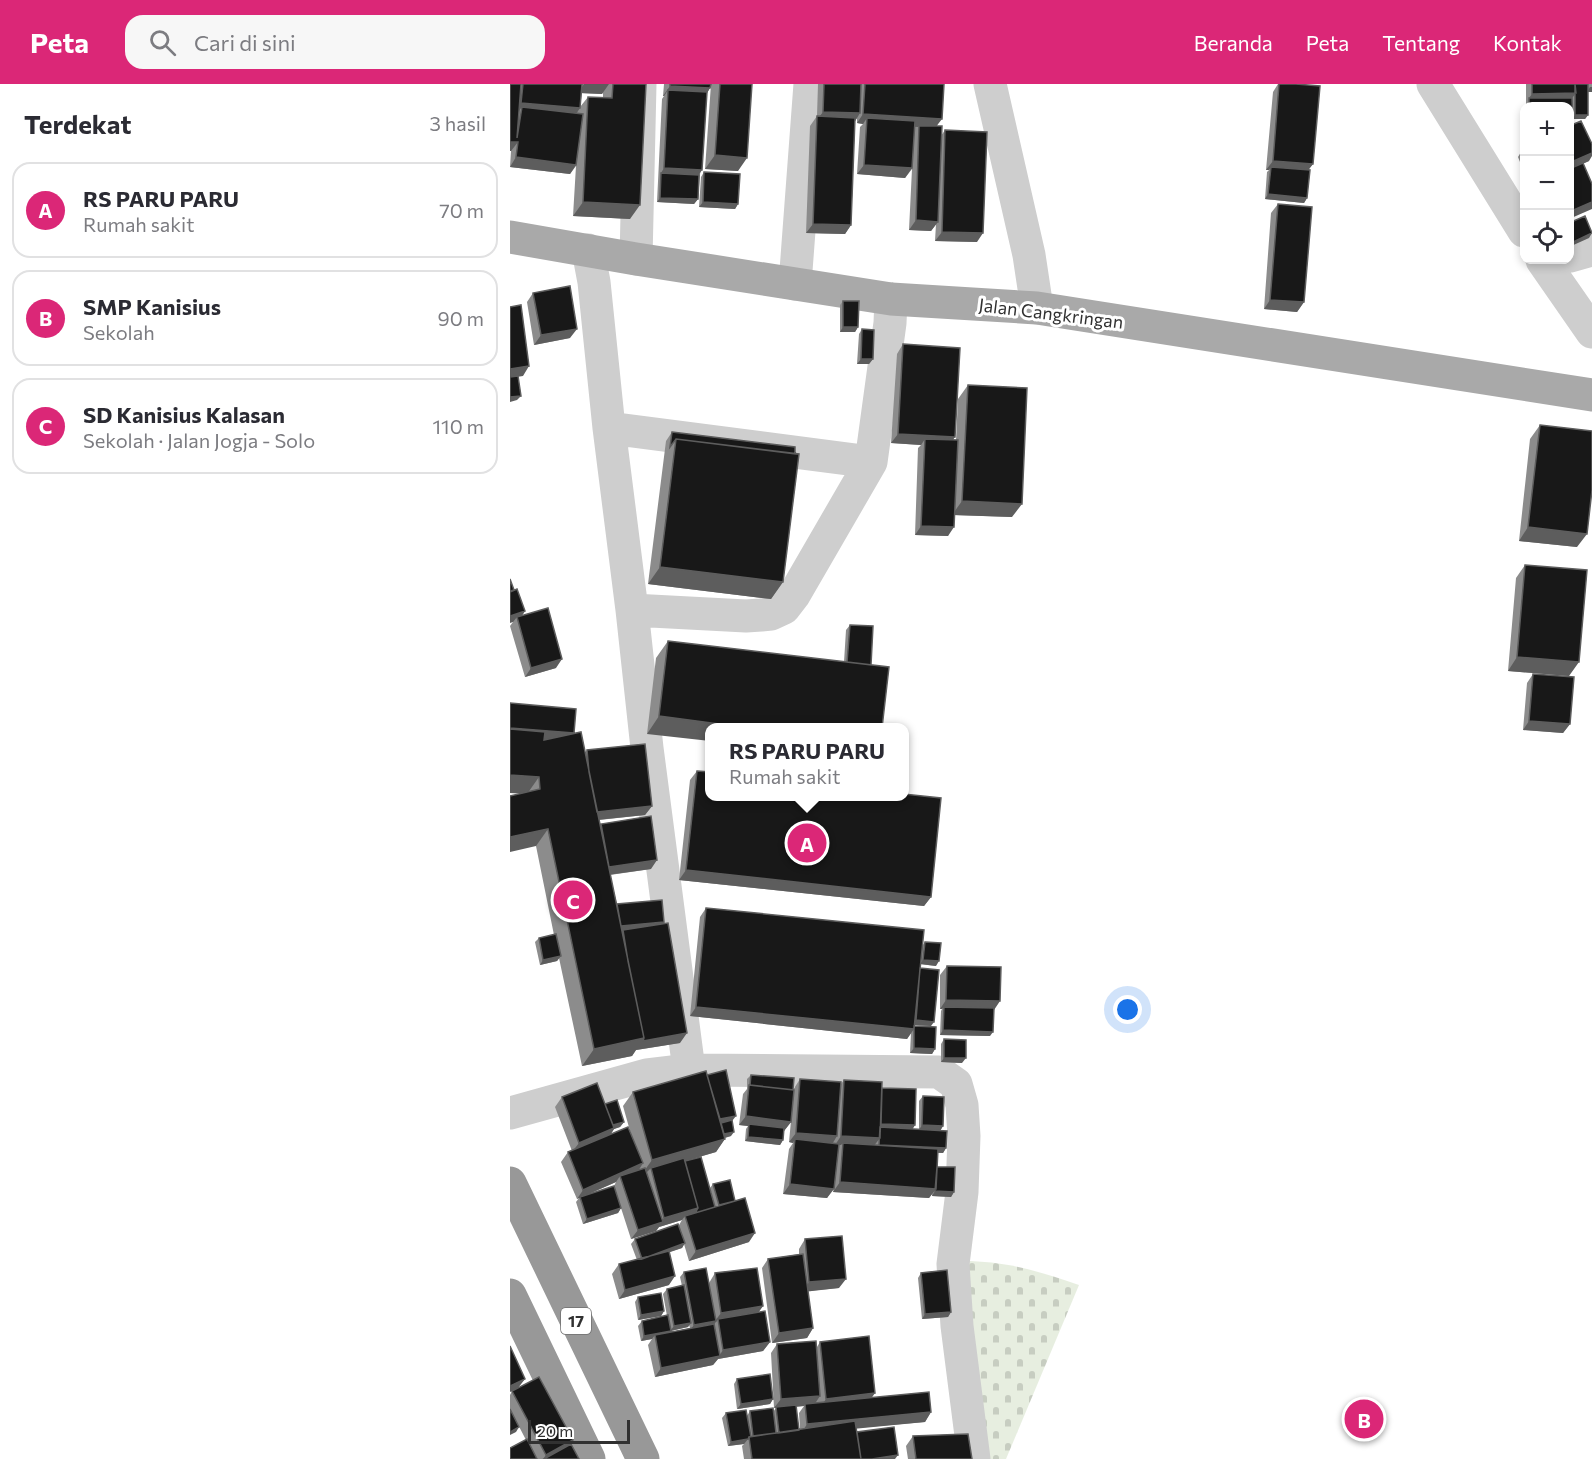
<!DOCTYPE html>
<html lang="id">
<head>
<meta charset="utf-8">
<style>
  :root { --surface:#fff; --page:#f7f7f7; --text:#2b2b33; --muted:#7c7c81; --line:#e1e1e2; --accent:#db2777 }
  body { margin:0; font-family:Commissioner,sans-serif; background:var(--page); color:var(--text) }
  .controls { position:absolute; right:18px; top:18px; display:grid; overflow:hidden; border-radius:12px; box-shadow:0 3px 9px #0003 }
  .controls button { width:54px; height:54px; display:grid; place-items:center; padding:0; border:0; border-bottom:2px solid var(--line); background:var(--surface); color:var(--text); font:30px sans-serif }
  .scale { position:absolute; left:18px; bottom:15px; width:102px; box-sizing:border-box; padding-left:6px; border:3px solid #313131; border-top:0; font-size:16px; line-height:21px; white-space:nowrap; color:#313131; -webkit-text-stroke:4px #fff; paint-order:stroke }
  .you { position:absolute; left:618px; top:926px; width:21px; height:21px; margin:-15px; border:4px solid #fff; border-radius:50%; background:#1a73e8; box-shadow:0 0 0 9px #1a73e833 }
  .badge { display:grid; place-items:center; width:39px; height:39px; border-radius:50%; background:var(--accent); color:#fff; font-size:20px; font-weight:700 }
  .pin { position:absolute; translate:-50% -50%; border:3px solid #fff; box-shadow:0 2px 6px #0006 }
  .popup { position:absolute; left:195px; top:639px; width:204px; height:78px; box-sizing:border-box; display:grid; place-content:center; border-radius:12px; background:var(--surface); filter:drop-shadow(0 2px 4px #0005); font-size:20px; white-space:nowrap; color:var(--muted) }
  .popup b { font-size:22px; color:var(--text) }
  .popup::after { content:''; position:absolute; left:50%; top:100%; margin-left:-12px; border:12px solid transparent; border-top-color:var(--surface) }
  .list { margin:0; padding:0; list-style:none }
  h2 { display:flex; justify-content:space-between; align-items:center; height:78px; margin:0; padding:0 24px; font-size:26px }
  h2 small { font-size:20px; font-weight:400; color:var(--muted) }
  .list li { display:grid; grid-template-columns:39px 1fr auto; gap:18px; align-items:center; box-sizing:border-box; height:96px; margin:0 12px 12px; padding:0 12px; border:2px solid var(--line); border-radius:18px }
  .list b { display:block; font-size:22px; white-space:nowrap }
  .list p { margin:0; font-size:20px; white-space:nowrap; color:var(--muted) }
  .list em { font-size:20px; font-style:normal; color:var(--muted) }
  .icon { flex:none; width:33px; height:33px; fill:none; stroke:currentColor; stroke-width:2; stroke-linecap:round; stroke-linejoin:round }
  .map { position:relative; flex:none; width:1082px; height:1375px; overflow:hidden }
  header { display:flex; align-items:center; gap:36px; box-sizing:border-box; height:84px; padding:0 30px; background:var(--accent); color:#fff }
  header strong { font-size:28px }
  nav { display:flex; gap:33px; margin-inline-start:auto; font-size:21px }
  .search { width:420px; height:54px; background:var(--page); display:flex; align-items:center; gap:15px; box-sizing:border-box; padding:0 21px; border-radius:18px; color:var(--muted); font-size:22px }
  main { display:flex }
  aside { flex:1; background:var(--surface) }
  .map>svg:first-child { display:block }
  .cemetery { fill:url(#cemetery-stones) }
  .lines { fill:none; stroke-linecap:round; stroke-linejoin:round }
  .minor { stroke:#cecece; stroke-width:33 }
  .major { stroke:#a9a9a9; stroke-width:33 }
  .highway { stroke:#989898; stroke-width:33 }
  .wall { fill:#8c8c8c; fill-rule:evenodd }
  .shaded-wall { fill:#5d5d5d }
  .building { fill:#181818; stroke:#5d5d5d; stroke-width:1.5 }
  .labels { text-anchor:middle; stroke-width:6; stroke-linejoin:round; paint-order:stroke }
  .shield { fill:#fff; stroke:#6f6f6f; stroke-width:1.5 }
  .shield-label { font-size:16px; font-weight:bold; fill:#313131 }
  .street-label { font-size:18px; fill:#313131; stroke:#fff }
</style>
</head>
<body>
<header>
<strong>Peta</strong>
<div class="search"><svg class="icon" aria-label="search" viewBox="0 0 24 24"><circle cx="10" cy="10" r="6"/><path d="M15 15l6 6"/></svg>Cari di sini</div>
<nav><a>Beranda</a><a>Peta</a><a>Tentang</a><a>Kontak</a></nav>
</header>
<main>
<aside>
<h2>Terdekat<small>3 hasil</small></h2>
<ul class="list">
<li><span class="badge">A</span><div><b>RS PARU PARU</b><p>Rumah sakit</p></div><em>70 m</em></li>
<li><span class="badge">B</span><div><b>SMP Kanisius</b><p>Sekolah</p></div><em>90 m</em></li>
<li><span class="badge">C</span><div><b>SD Kanisius Kalasan</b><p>Sekolah · Jalan Jogja - Solo</p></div><em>110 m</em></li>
</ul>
</aside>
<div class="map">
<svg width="1082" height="1375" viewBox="0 0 1082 1375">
  <defs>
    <pattern id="cemetery-stones" width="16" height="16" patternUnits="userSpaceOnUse" patternTransform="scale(1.5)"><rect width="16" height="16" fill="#e7eee0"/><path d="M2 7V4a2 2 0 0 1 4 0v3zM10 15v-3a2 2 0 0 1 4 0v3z" fill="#c7cdc1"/></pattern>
  </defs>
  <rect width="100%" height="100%" fill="#fff"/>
  <path class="cemetery" d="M453,1177c43,0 75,10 116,24l-73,174h-24z"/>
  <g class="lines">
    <path class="minor" d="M480,0l39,171 8,53
      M923,0l91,147
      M78,166l6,32 15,146 23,182 15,138 42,322
      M1060,172l22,-6
      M126,175l4,-175
      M1032,176l50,72
      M285,200l15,-200
      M99,344l262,34
      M122,526l114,6 15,-1 10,-1 13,-6 10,-13 77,-133 19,-139 1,-24
      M0,1029l137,-38 42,-5 250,2 17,12 6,21 2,31 -2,56 -9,72 4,62 17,133"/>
    <path class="major" d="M0,153l126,22 255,40 146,9 555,87"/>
    <path class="highway" d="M0,1099l133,276
      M0,1211l79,164"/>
  </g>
  <path class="wall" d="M0,0h136l-16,135 -57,-3 3,-50 -6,8 -60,-7 1,-16h-1zM93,8v5h-15l-8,10 2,-14 20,1z
    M154,0h47l-1,4 -3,5 -9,106 -4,5 -37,-2 5,-103 2,-3h-1z
    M201,0h41l-14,87 -33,-2z
    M308,0h126l-7,42 4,10 4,-6 32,112 -42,-1 1,-17 -5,7 -22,-1 3,-61 -7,9 -48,-4 3,-47 3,-3 -6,-1v-5l-2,3 -4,104 -6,9 -39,-1 4,-107 7,-10z
    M768,0h18l17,80 -5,6 -1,28 -3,5 -39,-4 2,-27 2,-2h-3l7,-78z
    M1016,0h66v8h-4v23l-3,4h-12v6l16,36 -11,5 -9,-60h-43z
    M1014,63v25l-6,-15z
    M194,88l34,32 -3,5 -36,-2 2,-30z
    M768,120l26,98 -7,10 -33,-3 7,-96z
    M23,209l37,45 -36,7 -7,-43z
    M333,217l15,26 -3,5h-15v-27z
    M352,245l11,30 -4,5h-12l2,-30z
    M393,260l52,93 -3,3h4l2,-41 10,-14 44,132 -57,-2 -7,21 -33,-1 3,-87 3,-3 -30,-2 6,-89z
    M1030,341l37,122 -58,-6 11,-102z
    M162,348l111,150 -12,17 -123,-15 18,-143z
    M1015,481l44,111 -61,-5 8,-93z
    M3,507l12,20 -3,5 34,52 -31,9 -15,-51 3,-4z
    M340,541l21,40 -224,69 9,-76 12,-17 176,21 2,-32z
    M1023,590l37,50 -7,9 -40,-3 4,-47z
    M64,649l11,20 2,-3 65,56 -7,9 -46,5 1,5 51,44 -41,6 7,29 46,20 17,119 -44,7 -4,6 -50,10 -23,-108 -2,3 -17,4 -5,-23 4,-4 15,-3 -18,-89 -15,-52z
    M187,687l234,126 -7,9 -245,-26 11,-100z
    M196,824l216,38 3,-4 11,24 -16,-2v5l11,57 -17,-1 21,24 -3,5 -22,-1 1,-20 -4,6 -217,-23 10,-99z
    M437,882l47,43 -4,27 -50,-1 1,-24 1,-2h-2v-34z
    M434,955l18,24 -21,-1v-18z
    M197,991l25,46 -1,15 -6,2 -9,14 -31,9 30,46 -5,-19 3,-4 22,17 14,41 -60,19 -5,-17 -2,4 -13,4v33l-50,14 -7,-25 7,-10 18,-4 -6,-16 4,-5 44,-14 3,-5 -23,7 -3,4 -25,8 -10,-31 -3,5 -35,11 -7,-22 3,-4 -2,1 -16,-37 7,-10 4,-1 -17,-44 7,-10 43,7 19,18 -4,5 -6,2 -3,5 21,4 -9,-32 10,-14zM106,1098l-2,4 -27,9z
    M241,991l42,15 7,-11 41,5 3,-4 38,9 33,36 -3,4 7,1v-29l4,-5 20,30 -3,5 6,17 -3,5h-5l-1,14 17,25 -3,5 -19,-1v-2l-3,4 -96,-6 1,-5 -7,11 -44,-4 6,-45 4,-6 -4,-1 3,-32 -1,12 -7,9 -1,9 -3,5 -35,-4 1,-12 2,-3 -9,-1 4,-31 4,-5v-10z
    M295,1155l34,49 -31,3 5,37 -6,10 -35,5 -10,-75 6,-9 31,-5v-5z
    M174,1188l25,11 6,-10 48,33 -5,6 12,30 -7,9 -45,8 -5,6 -58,12 -7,-32 4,-6 -11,2 -3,-15 4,-5 25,-5 -4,-22 4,-5 15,-3 -2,-9zM179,1241l1,3 -19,4v-1l17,-4z
    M411,1189l30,39 -3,5 -26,2 -4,-41z
    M128,1213l26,14 -3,5 -23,4 -3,-18z
    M310,1258l52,55 59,15 -6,10 -69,6 1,4 38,27h-151l-2,-13 2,-2 -16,2 -6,-28 4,-5 21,3 3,-5 23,1 3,-4h-2l-3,-55 6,-9 40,3zM294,1322l-5,7 1,16 -1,1 -3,-23z
    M227,1295l36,20 -3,5 -33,5 -3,-25z
    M2,1307l58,54 9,14h-69l16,-19 -16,-31v-14z
    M403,1352l59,23h-64l-2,-13z"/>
  <path class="shaded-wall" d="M74,0h25l-7,10 -24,-1z
    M160,2l40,2 -6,10 -36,-8 -4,6h-1z
    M1080,3h2v5h-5z
    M1066,9l-7,9 -40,-4 3,-4z
    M11,19l59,5 -6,9 -52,-10 -4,5h-4z
    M313,28l37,1 -6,10 -38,-2z
    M353,30l79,5 -7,9 -16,-2 -1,1 -51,-3v-6l-4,6 -6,-1z
    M1065,31h13l-3,4h-13z
    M0,58h8l-7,9h-1z
    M1082,69v3l-3,5 -20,9v-7z
    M205,71l32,3 -9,13 -33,-2z
    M6,73l60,8 -6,9 -60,-7z
    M763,77l40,3 -7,9 -35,-6 -2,3h-3z
    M354,81l48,3 -7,10 -48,-4z
    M154,84l38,2 -6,9 -35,-6z
    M758,110l39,4 -3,5 -39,-4z
    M150,114l38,1 -4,5 -37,-2z
    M73,118l57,3 -10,14 -57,-3z
    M193,118l35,2 -3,5 -36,-2z
    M1082,118v7l-23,10v-7z
    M406,136l22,2 -7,9 -22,-1z
    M303,140l38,1 -6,9 -39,-1z
    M432,148l41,1 -6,9 -42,-1z
    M1082,149l-3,5 -20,9v-3z
    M760,216l34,2 -7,10 -33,-3z
    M333,243h15l-3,5h-15z
    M67,245l-7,9 -36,7 7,-10z
    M351,275h12l-4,5h-12z
    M19,282l-6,10 -13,2v-9z
    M11,312l-4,4 -7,2v-5z
    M388,350l57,3 -7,9 -23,-7 -4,6 -30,-2z
    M452,417l60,3 -10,13 -60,-2z
    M411,442l33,1 -6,9 -33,-1z
    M1018,443l59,7 -10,13 -58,-6z
    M150,483l123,15 -12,17 -123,-15z
    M15,527l-7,10 -1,-4 -4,5 -3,1v-7z
    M1007,573l62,5 -10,14 -61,-5z
    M52,575l-6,9 -31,9 6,-9z
    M149,632l90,12h-39v13l-63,-7z
    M1019,637l41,3 -7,9 -40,-3z
    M0,644l64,5 -7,10 -57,-5z
    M0,691l29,2 -12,17 -17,-1z
    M142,722l-7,9 -58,6 6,-9z
    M38,745l-12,17 -26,6v-15z
    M147,776l-6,9 -51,7 7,-9z
    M176,786l245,27 -7,9 -245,-26z
    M154,838l-3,4 -52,5 4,-4z
    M51,872l-4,5 -17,4 3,-5z
    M413,876l16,1 -3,5 -16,-2z
    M436,916l54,1 -6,9 -50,-3 -2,2h-2z
    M186,923l218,22 -7,10 -217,-23z
    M406,936l18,2 -3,4 -18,-1z
    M433,946l50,2 -3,4 -50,-1z
    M177,949l-7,10 -44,7 -4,6 -50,10 12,-17 50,-11z
    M404,964l21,1 -3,5 -22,-1z
    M434,974h22l-4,5 -21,-1z
    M226,1032l-4,5 -19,4 3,-5z
    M236,1032l45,6 -7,9 -35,-7 -1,2 -9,-1z
    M114,1038l-4,5 -6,2 -6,9 -36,14 7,-9 32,-17z
    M371,1040l34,1 -3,5 -34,-1z
    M412,1041l21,1 -3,5 -21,-1z
    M224,1048l-3,4 -15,4 3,-5z
    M286,1049l41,3 -6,10 -36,-7 -2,4 -4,-1z
    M331,1052l39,2 -7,9 -30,-4 -2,2h-6z
    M238,1053l35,3 -3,5 -35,-4z
    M215,1055l-9,13 -65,19v-3l-4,4 -5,2 10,-14z
    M369,1061l67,3 -3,5 -68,-4z
    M133,1079l-6,10 -17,3 -4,6 -39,17 6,-9z
    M330,1098l96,7 -7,9 -96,-6z
    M280,1100l44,5 -7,9 -44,-4z
    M425,1107l19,1 -3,5 -19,-1z
    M111,1124l-3,5 -35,11 4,-5z
    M188,1124l-6,10 -7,-2 -3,4 -23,7 -3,4 -25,8 7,-9 23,-8 3,-4z
    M245,1149l-6,9 -60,19 7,-10z
    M175,1159l-3,5 -44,15 4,-4z
    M165,1192l-6,9 -50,14 6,-9z
    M336,1195l-7,9 -36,4 6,-10z
    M253,1222l-7,10 -38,3 -5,7 -23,4 4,-5 21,-4 6,-8z
    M154,1227l-3,5 -23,4 3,-5z
    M441,1228l-3,5 -26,2 3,-5z
    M181,1239l-3,4 -18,4 4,-5z
    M303,1244l-6,10 -35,5 7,-10z
    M161,1247l-16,4 -3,4 -11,2 3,-5z
    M260,1258l-7,9 -45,8 -5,6 -58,12 6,-9 58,-12 4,-6z
    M15,1295l-7,9 -8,4v-6z
    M365,1309l-7,10 -48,5 6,-9z
    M310,1312l-6,9 -9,-1 -1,2 -30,2 7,-9z
    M263,1315l-3,5 -33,5 4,-5z
    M421,1328l-6,10 -124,12 6,-10z
    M9,1343l-3,5 -6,3v-3z
    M238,1355l-4,5 -16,2 3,-4z
    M63,1356l-7,10 -23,9 3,-4z
    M388,1371l-3,4h-23z"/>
  <path class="building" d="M0,0h11l-4,54 5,-31 61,7 -7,51 -60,-8 2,-15h-8z
    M13,0h59l-2,24 -59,-5z
    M103,0h33l-6,121 -57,-3 5,-105 24,1z
    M160,0h41l-1,4 -40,-2z
    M210,0h32l-5,74 -32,-3z
    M314,0h37l-1,29 -37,-1z
    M355,0h79l-2,35 -79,-5z
    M769,0h17l24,2 -7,78 -40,-3z
    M1022,0h43l1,9 -44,1z
    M1065,0h13v31h-13z
    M158,6l39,2 -5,78 -38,-2z
    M1019,14h43l1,27h-4v-19h-40z
    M307,32l38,2 -4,107 -38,-1z
    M357,34l48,3 -3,47 -48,-3z
    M1071,37l11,23v9l-23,10v-37z
    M409,42h23l-4,96 -22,-2z
    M435,46l42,2 -4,101 -41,-1z
    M1073,79l9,21v18l-23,10v-43z
    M761,83l39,3 -3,28 -39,-4z
    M194,88l36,2 -2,30 -35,-2z
    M151,89l38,2 -1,24 -38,-1z
    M768,120l34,3 -8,95 -34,-2z
    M1075,132l7,17 -23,11v-21z
    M60,202l7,43 -36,6 -8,-42z
    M333,217h16l-1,26h-15z
    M11,221l8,61 -19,3v-62z
    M352,245l12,1 -1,29h-12z
    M393,260l57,4 -5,89 -57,-3z
    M8,292l3,20 -11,1v-20z
    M458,301l59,3 -5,116 -60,-3z
    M1030,341l52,6v59l-5,44 -59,-7z
    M162,348l123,15v7l-119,-15 -6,8z
    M166,355l123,15 -16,128 -123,-15z
    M415,355l33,1 -4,87 -33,-1z
    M1015,481l62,5 -8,92 -62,-5z
    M0,495l4,11 -4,1z
    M7,505l8,22 -15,5v-24z
    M38,524l14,51 -31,9 -14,-51z
    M340,541l23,1 -2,39 -24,-3z
    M158,557l221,26 -7,61h-133l-90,-12z
    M1023,590l41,3 -4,47 -41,-3z
    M0,619l66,6 -2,24 -64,-5z
    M0,645l35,3 -1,8 37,-8 63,306 -50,11 -46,-220 -38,8v-41l30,-7 -1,-12 -29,-2z
    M135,660l7,62 -55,6 -8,-40 -2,-22z
    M187,687l13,1v24h194v-2l37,4 -10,99 -245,-27z
    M141,732l6,44 -48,7 -8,-43z
    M152,816l2,22 -43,4 -4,-22z
    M196,824l218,22 -10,99 -218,-22z
    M158,839l19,110 -44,8 1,-3 -16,-77 -5,-31z
    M46,850l5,22 -18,4 -4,-22z
    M415,858l16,1 -2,18 -16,-1z
    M437,882l54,1 -1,34 -54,-1z
    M410,884l19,2 -5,52 -18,-2z
    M434,923l50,1 -1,24 -50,-2z
    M404,942l22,1 -1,22 -21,-1z
    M434,955l22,1v18h-22z
    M216,986l10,46 -16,3 -13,-44z
    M196,987l19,68 -73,21 -19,-68z
    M241,991l43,3 -1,12 -43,-5z
    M290,995l41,3 -4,54 -41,-3z
    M334,996l38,2 -2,56 -39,-2z
    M87,999l17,45 -35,15 -17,-46z
    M239,1001l45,5 -3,32 -45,-6z
    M372,1004l34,1 -1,36 -34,-1z
    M413,1012l21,1 -1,29 -21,-1z
    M107,1016l7,22 -11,3 -8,-21z
    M222,1036l2,12 -10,2 -3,-11z
    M239,1040l35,4 -1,12 -35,-3z
    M118,1043l15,36 -60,27 -15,-38z
    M370,1043l67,4 -1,17 -67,-3z
    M285,1055l44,5 -5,45 -44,-5z
    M333,1059l95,6 -2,40 -96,-7z
    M191,1073l14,50 -20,6 3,-5 -13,-47z
    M174,1074l14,50 -34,10 -13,-50z
    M427,1083h18l-1,25 -19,-1z
    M135,1084l18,54 -25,8 -18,-54z
    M220,1096l5,21 -16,4 -6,-21z
    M104,1102l7,22 -34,11 -7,-22z
    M235,1114l10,35 -59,18 -11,-35z
    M168,1140l7,19 -43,16 -7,-20z
    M332,1152l4,43 -37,3 -4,-43z
    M159,1167l6,25 -50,14 -6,-26z
    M293,1170l10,74 -34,5 -11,-74z
    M196,1184l10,53 -22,4 -10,-53z
    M247,1184l6,38 -42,7 -6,-40z
    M437,1186l4,42 -26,2 -4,-41z
    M174,1201l7,38 -17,3 -7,-37z
    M151,1209l3,18 -23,4 -3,-18z
    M255,1227l5,31 -47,8 -5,-31z
    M158,1231l3,16 -27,5 -2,-15z
    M204,1240l6,32 -59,12 -6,-33z
    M359,1252l6,57 -49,6 -6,-57z
    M306,1257l4,55 -39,3 -4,-55z
    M0,1262l15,33 -15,7z
    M260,1290l3,25 -32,5 -4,-25z
    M29,1293l34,63 -27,15 -34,-64z
    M419,1308l2,20 -124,12 -2,-20z
    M286,1321l3,25 -20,3 -3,-26z
    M263,1324l3,25 -23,3 -3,-25z
    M0,1325l9,18 -9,5z
    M236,1326l5,27h-2l-1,2 -17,3 -5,-29z
    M345,1337l6,38h-109l-3,-22z
    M384,1343l4,28 -26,4h-11l-4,-27z
    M458,1350l4,25h-56l-3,-23z
    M17,1355l10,20h-27v-11z
    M61,1360l8,15h-35z"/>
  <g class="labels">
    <rect class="shield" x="51" y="1224" width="30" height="26" rx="4.5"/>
    <g class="shield-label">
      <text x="66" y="1243">17</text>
    </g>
    <g class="street-label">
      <text transform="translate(541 230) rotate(7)" y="6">Jalan Cangkringan</text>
    </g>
  </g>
</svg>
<div class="controls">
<button>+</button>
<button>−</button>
<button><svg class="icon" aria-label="locate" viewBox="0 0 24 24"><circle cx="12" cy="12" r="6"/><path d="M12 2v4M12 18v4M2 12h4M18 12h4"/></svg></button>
</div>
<div class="scale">20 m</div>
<div class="you"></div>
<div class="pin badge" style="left:297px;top:759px">A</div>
<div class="popup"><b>RS PARU PARU</b>Rumah sakit</div>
<div class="pin badge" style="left:854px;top:1335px">B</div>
<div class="pin badge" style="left:63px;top:816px">C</div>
</div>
</main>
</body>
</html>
